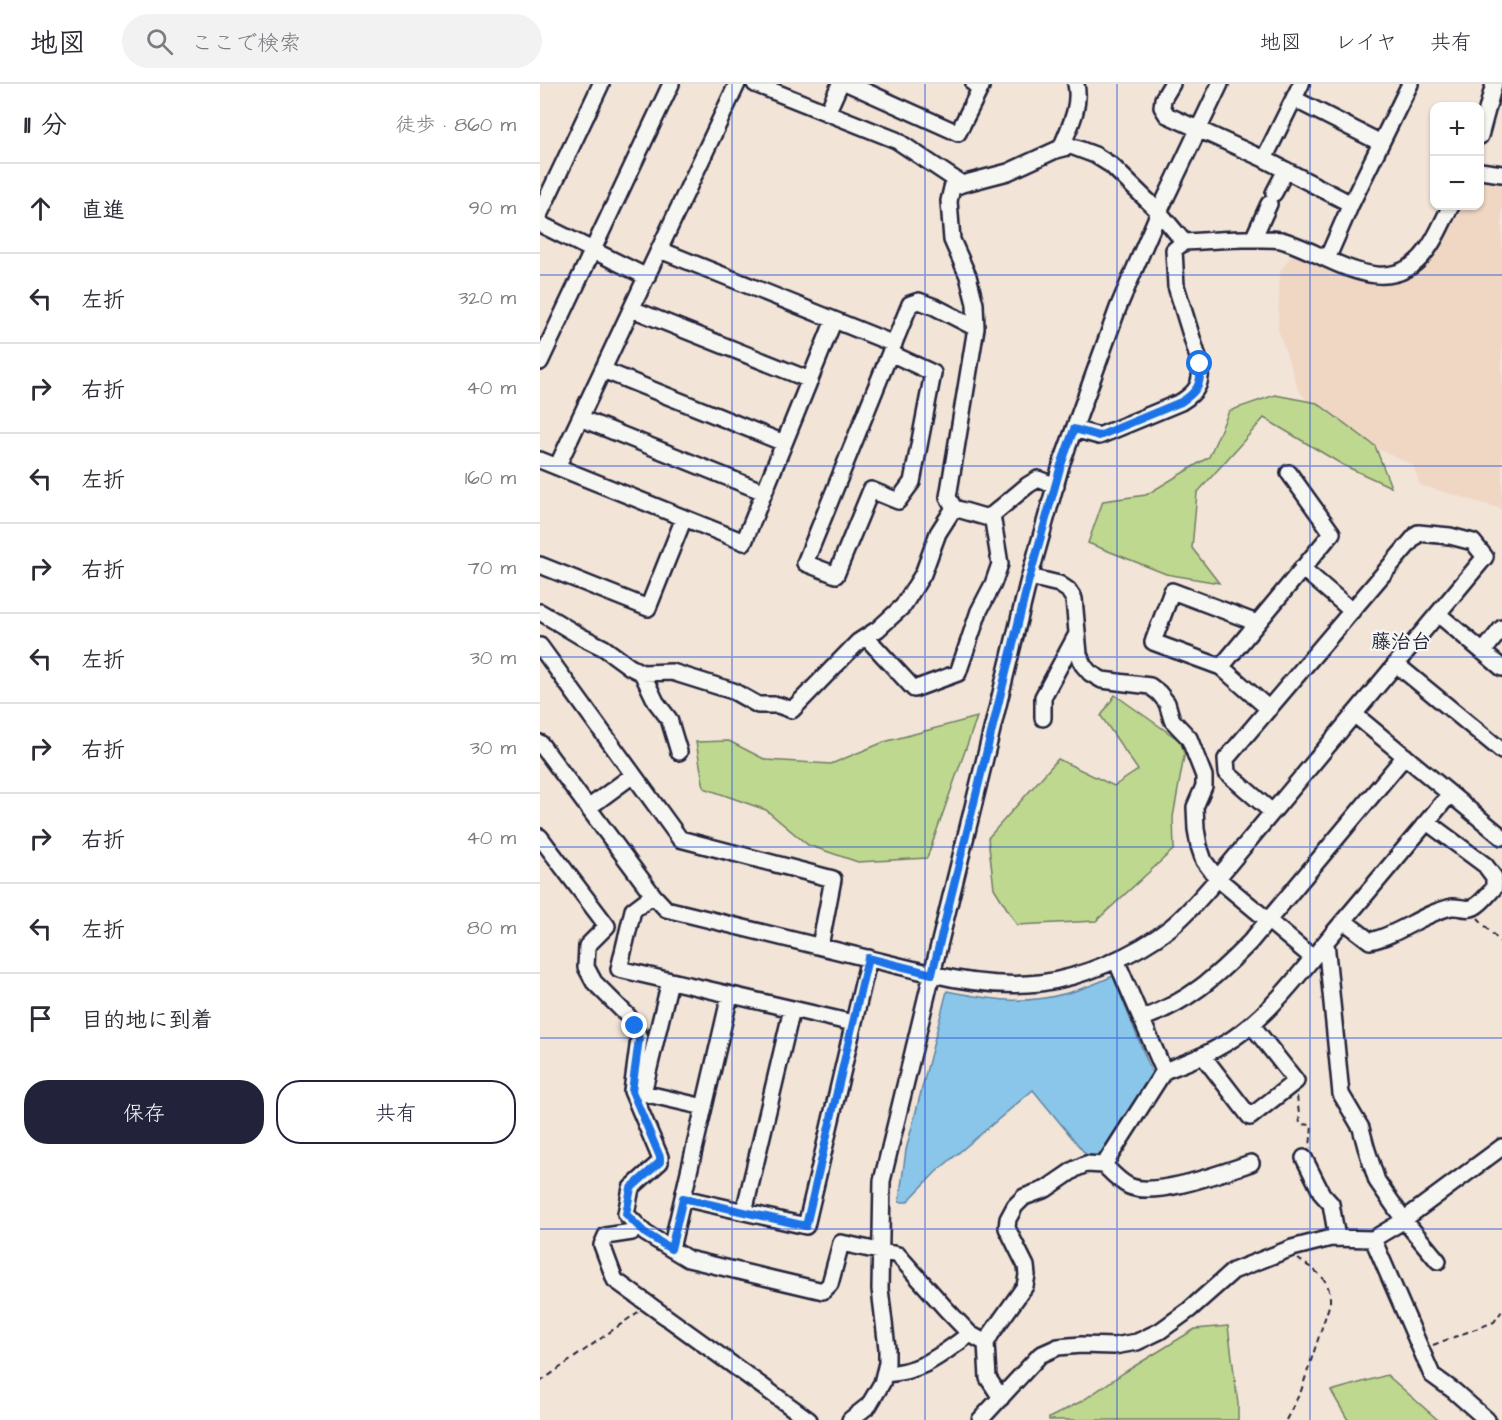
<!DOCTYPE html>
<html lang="ja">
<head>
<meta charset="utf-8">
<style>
  :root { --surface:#fff; --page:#f2f2f3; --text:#2b2b33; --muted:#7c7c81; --line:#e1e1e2; --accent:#22223b }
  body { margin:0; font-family:"Architects Daughter","Klee One",sans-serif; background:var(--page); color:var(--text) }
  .controls { position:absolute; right:18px; top:18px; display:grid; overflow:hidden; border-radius:12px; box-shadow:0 2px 4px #0004 }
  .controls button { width:54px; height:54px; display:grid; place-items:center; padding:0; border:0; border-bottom:2px solid var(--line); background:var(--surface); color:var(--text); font:30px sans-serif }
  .stop { position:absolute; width:18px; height:18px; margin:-14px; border:4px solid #1a73e8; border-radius:50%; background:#fff }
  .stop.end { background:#1a73e8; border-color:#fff; box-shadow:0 2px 6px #0008 }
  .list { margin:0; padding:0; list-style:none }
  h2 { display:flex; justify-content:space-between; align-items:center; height:78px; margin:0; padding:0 24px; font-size:26px }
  h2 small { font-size:20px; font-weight:400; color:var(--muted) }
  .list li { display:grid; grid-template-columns:39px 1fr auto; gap:18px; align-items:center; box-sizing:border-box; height:90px; padding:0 24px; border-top:2px solid var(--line) }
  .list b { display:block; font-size:22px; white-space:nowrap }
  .list em { font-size:20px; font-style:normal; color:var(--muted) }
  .actions { display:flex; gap:12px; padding:18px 24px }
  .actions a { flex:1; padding:14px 0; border:2px solid var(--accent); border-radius:24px; text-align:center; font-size:21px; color:var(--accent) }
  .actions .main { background:var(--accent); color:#fff }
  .icon { flex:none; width:33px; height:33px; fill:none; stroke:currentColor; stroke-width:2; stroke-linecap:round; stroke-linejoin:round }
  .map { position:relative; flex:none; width:962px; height:1336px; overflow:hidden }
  header { display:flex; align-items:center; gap:36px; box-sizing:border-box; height:84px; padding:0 30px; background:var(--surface); border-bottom:2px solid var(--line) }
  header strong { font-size:28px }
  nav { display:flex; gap:33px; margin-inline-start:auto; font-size:21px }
  .search { width:420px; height:54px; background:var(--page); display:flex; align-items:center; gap:15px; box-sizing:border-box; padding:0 21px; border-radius:33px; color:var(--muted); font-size:22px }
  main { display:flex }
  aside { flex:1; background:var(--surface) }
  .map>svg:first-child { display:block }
  .built { fill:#efd7c4 }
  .green { fill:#bfd88f; stroke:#707d65; stroke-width:1.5 }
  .water { fill:#89c6e9; stroke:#6084a3; stroke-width:1.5 }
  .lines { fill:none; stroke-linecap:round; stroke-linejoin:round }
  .minor-casing { stroke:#22223b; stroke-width:20 }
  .path { stroke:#22223b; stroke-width:2; stroke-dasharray:6 4.5; stroke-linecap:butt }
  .minor { stroke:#f6f6f2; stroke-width:15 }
  .route { stroke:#1a73e8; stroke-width:8 }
  .grid { fill:none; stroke:#1d4ed8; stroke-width:1.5; stroke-opacity:0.55 }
  .labels { text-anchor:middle; stroke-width:4.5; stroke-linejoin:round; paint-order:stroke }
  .quarter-label { font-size:20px; font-weight:bold; fill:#22223b; stroke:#f6f6f2 }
</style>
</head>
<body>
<header>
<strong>地図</strong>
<div class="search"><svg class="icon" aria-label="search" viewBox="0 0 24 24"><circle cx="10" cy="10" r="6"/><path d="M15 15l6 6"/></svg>ここで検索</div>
<nav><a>地図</a><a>レイヤ</a><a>共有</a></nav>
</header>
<main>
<aside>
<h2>11 分<small>徒歩 · 860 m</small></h2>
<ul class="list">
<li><svg class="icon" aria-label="ahead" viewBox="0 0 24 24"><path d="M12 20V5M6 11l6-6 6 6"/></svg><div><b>直進</b></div><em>90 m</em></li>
<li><svg class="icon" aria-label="left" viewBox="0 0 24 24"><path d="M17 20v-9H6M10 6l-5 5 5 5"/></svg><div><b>左折</b></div><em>320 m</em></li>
<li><svg class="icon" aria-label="right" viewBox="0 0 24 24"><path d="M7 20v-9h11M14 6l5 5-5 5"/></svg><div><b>右折</b></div><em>40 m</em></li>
<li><svg class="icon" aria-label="left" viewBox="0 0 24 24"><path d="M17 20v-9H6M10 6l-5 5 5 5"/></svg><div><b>左折</b></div><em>160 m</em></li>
<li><svg class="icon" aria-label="right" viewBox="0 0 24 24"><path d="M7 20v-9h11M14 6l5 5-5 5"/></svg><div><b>右折</b></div><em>70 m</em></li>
<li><svg class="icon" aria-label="left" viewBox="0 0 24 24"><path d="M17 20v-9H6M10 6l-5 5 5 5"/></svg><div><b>左折</b></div><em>30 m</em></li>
<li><svg class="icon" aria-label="right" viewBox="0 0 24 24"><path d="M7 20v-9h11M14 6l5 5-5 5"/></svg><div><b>右折</b></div><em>30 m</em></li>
<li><svg class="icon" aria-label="right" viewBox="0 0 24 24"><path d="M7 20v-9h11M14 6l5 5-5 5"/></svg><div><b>右折</b></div><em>40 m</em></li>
<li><svg class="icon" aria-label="left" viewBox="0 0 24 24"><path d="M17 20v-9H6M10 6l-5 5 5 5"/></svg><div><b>左折</b></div><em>80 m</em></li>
<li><svg class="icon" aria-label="arrive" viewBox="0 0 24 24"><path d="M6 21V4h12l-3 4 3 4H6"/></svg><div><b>目的地に到着</b></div></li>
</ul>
<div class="actions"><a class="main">保存</a><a>共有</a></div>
</aside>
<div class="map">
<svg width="962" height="1336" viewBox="0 0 962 1336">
  <rect width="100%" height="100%" fill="#f2e4d7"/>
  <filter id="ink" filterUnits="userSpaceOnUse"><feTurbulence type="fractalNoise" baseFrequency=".0167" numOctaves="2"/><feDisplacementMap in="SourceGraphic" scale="12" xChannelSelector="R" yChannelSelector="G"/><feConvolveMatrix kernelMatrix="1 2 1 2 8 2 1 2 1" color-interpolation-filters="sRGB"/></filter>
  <g filter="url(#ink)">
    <path class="built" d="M940,94l22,3v328l-82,-24 -7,-20 -85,-39 -30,-37 -20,-60 2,-57 13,-19 70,25 66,-20 31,-52h20z"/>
    <path class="green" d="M735,311l42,8 58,43 16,41 -48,-22 -79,-47 -67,75 -5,55 27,35 -53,-9 -78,-31 15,-42 43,-6 63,-38 20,-46z
      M575,611l71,50 -13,72 1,32 -78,72 -79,4 -23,-37 -6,-50 70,-79 56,27 24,-16 -37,-54z
      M437,633l-50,141 -69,4 -50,-17 -42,-35 -62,-22 -8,-46 33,-1 37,19 65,4 53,-22z
      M688,1242l10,78v16h-189v-2l33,-17 43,-29 70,-43z
      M847,1291l51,45h-90l-17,-29z"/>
    <path class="water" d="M573,892l39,97 -22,43 -32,41h-10l-55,-67 -97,82 -29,30h-8l7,-52 41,-159c20,4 40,8 61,9 35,2 73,-9 105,-24z"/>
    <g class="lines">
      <g class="minor-casing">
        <path id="minor" d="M215,0l141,56 66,44 46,-12 48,-22 15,-4 24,9 16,10 48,47 25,30c26,-1 52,-4 78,-3 6,0 13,0 19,1 47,13 106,66 146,10 10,-13 16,-30 24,-44
          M309,0l109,49 23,-46 -7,-3
          M632,0l-9,15 -1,8 5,8 97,44 87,45
          M680,0l-61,128 -41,96 -57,157 -33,118 -96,391c34,8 72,13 108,9 42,-5 97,-29 130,-55 15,-12 28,-27 41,-42l274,-329 -12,-15 -23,-6 -32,-3 -192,226 1,14 45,39
          M754,15l87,44
          M287,29l13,-29
          M940,52l14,-52
          M521,64c8,-20 20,-41 15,-64
          M724,75l37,-75
          M940,87l22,3
          M422,100l-10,4 -3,13 3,39 16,36 7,28 1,24 -28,169 6,11 31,9 7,-2
          M734,109l12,-23
          M0,129l61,-129
          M0,140l107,53
          M713,155l16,-35
          M120,166l234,94
          M787,175l24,-55 59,-120
          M92,225l178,71
          M350,269l43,20 -21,109 -14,19 -27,-11 -35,85 -31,-12 85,-210 20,-49 9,-3 16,6 41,21
          M0,278l131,-278
          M63,286l181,73
          M40,334l184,74
          M534,345l25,7 82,-34c16,-10 21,-18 19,-38l-24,-78 -2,-36 10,-8
          M0,376l204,82 90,-222
          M17,383l180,-383
          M0,481l108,43 36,-90
          M762,484l50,43
          M490,493l29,7 9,6 6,9 5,55 4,11 7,8 12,7 48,6 9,7 8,10 5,17 17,18 15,38v10l-9,21 1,22 3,17 5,15 13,17 96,80
          M0,528l40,24 24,12 26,19 12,6 14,29 13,17 10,33
          M898,530l64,54
          M717,539l-85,-32 -19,51 68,25 48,42
          M326,553l48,52 44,-16 21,-62 14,-27 7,-20 -8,-49 36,-30 10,-6 18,7
          M0,562l140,193 153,40 -13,67
          M943,568l19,-24
          M856,580l106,87
          M681,583l111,-134 -43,-60
          M102,589l30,-1 61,19 25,14h20l14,5 66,-68 20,-13 25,-23 20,-32 15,-41 16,-25
          M814,630l148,123
          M503,634v-21l34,-63
          M0,659l113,152 13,14 266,65 -50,207 -2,108 7,59v15l-5,20 -13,22 -19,15
          M48,724l45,-33
          M0,753l67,89 -20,20 -1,21 8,15 34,34 7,10 4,13 -7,52 28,66v5l-29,26 -5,26 19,19 43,26 135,32 7,-7 11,-41 57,12 48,54 24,25 16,9 2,35 13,20
          M113,811l-20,15 -14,59 234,54
          M804,837l26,20c29,-6 53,-28 82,-34 7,-1 15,4 22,0 8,-4 14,-13 20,-19v-11l-9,-12 -58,-43
          M786,858l15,152 20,34 5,19 11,34 27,39 34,41
          M130,897l-27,112 61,14
          M601,935c47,-17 74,-41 109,-77l155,-186
          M663,972l47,61 46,-36 -45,-57
          M624,987c27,-10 55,-21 78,-39 34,-26 60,-61 87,-94 41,-48 81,-96 121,-144
          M764,1074l18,36 9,10 6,34
          M564,1081c7,7 16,17 25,21 27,12 94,-14 122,-23
          M143,1114l123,28 63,-268
          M204,1128l48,-203
          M98,1142l-6,6 -26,4 -4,9 13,35 194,140
          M833,1155l59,136 22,16 33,29
          M131,1165l59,-254
          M446,1259l5,-9 34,-48 2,-11 -1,-9 -19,-38 1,-9 7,-13 9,-9 22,-8 29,-20 11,-5 18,1 60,-94 -48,-111
          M344,1290c39,-2 56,-19 86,-40
          M440,1336l60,-65 18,-8 23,-2 33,1 23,-4 23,-11 29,-21 44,-39 59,-23 39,-10 42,1 25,-15 104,-77"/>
      </g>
      <path class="path" d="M938,834l24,26
        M757,1012l3,28 12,1 -2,23
        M893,1261l61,-23 8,-11
        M0,1298l98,-70
        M746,1336l15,-29 29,-88c1,-25 -13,-31 -32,-44"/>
      <use href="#minor" class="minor"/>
    </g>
  </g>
  <g class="lines" filter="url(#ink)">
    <path class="route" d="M95,942l4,13 -7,52 28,66v5l-29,26 -5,26 19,19 26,16 12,-51 123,28 62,-268 64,16 96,-391 33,-118 13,-36 25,7 82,-34c16,-10 21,-18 19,-38"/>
  </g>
  <path class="grid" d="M192,0v1336M385,0v1336M577,0v1336M770,0v1336M0,191h962M0,382h962M0,573h962M0,763h962M0,954h962M0,1145h962"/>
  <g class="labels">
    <g class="quarter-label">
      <text x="861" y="564">藤治台</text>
    </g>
  </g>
</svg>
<div class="controls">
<button>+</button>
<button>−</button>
</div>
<div class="stop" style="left:660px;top:280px"></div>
<div class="stop end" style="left:95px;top:942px"></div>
</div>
</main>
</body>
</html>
